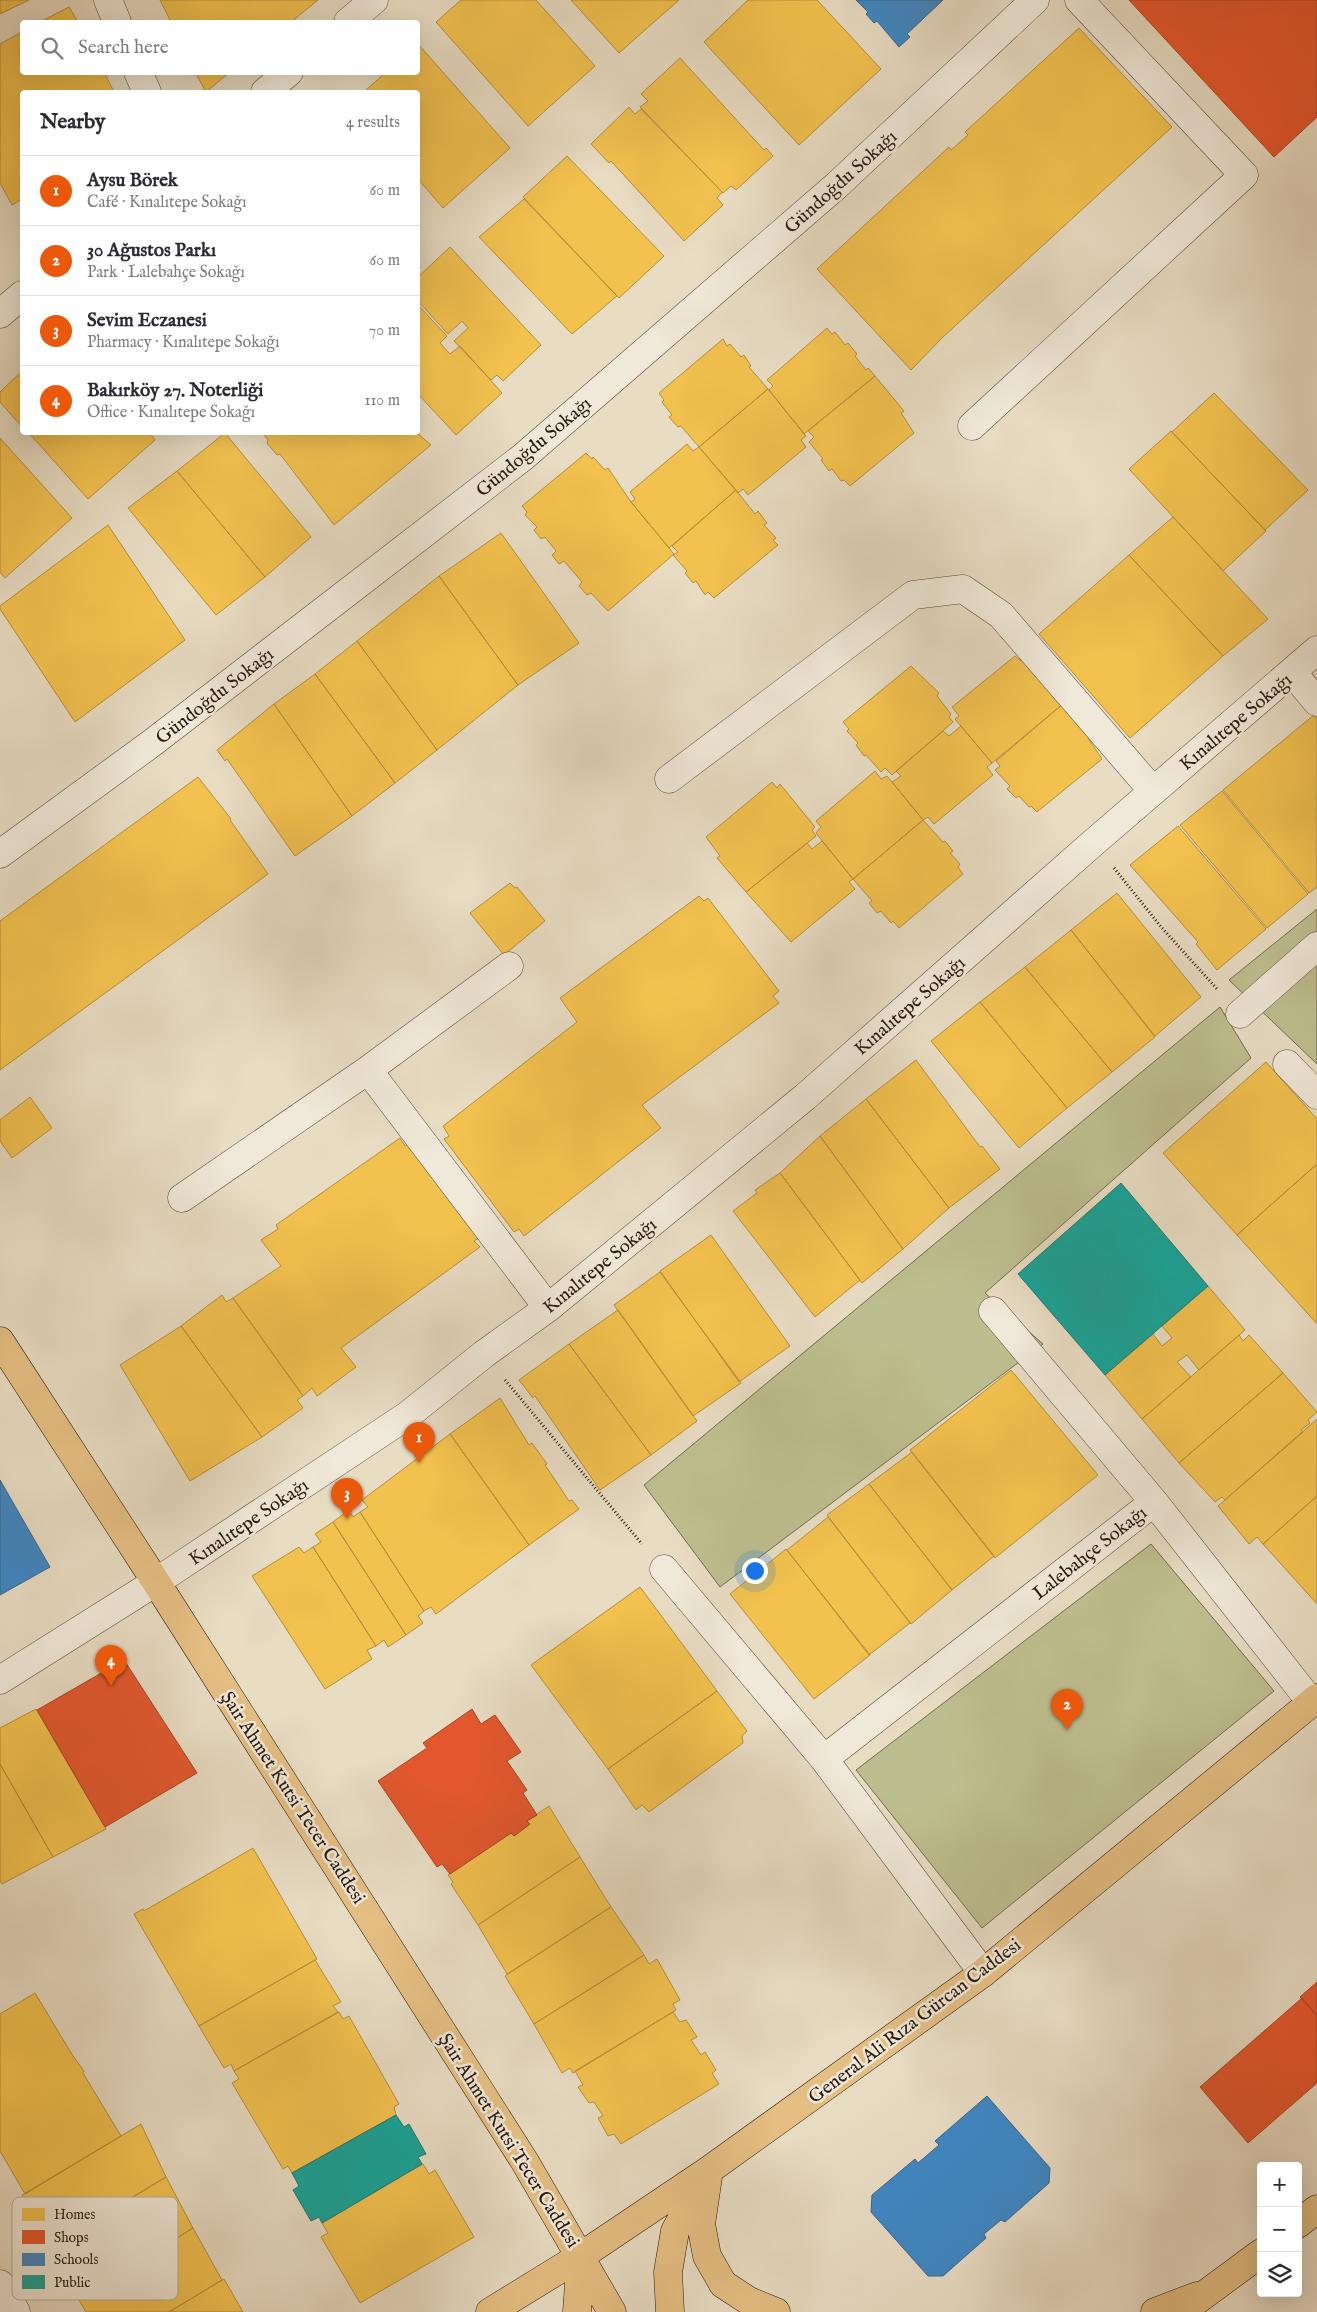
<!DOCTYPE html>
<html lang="en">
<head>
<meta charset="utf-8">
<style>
  :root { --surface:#fff; --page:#f2f2f3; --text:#2b2b33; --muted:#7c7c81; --line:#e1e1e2; --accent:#ea580c }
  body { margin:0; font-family:"IM FELL English",serif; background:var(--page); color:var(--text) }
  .controls { position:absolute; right:15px; bottom:15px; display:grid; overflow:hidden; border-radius:5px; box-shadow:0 5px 20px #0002 }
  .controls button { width:45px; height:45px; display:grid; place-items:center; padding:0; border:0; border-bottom:1px solid var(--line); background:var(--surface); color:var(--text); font:25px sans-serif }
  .you { position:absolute; left:754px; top:1570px; width:18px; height:18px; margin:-12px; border:4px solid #fff; border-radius:50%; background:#1a73e8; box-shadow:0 0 0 8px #1a73e833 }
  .badge { display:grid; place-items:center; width:32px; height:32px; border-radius:50%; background:var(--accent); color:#fff; font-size:16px; font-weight:700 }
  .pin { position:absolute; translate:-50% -41px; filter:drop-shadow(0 1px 2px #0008) }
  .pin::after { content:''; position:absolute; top:26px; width:18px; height:15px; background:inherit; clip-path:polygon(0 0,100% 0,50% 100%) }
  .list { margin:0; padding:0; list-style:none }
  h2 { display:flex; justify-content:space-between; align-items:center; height:65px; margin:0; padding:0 20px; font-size:21px }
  h2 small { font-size:16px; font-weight:400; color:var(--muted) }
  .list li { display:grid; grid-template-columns:32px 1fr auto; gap:15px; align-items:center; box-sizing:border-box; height:70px; padding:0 20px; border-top:1px solid var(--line) }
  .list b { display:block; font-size:19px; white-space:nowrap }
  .list p { margin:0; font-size:16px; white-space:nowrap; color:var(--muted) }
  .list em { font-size:16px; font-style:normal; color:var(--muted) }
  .icon { flex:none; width:28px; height:28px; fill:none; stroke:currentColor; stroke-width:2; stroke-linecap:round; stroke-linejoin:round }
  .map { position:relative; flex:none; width:1317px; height:2312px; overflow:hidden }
  .search { position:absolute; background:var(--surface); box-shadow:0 5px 20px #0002; left:20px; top:20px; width:400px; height:55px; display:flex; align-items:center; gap:12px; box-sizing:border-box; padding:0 18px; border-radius:5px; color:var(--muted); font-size:19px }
  .panel { position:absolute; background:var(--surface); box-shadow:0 5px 20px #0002; left:20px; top:90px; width:400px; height:345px; border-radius:5px }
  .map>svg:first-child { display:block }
  .green { fill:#bdbe8f; stroke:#726b4e }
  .homes { fill:#f2c14e; stroke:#b58e3a }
  .shops { fill:#e4572e; stroke:#ab4424 }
  .schools { fill:#3f88c5; stroke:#38668e }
  .public { fill:#17a398; stroke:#1c796e }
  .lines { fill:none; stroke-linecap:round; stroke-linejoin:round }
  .minor-casing { stroke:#57493a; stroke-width:29 }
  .major-casing { stroke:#27180d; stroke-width:29 }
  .path { stroke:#27180d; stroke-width:3; stroke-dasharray:1 2.5; stroke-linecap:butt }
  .minor { stroke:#f0e8d8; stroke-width:28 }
  .major { stroke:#e4be82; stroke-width:28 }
  .labels { text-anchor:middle; stroke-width:5; stroke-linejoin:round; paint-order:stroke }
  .street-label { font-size:19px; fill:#27180d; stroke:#f0e8d8 }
  .key { fill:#f0e8d8; stroke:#b4aa9b; stroke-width:1 }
  .key-label { font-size:14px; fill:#27180d }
</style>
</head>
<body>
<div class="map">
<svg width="1317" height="2312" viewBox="0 0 1317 2312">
  <rect width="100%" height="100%" fill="#e8dcc3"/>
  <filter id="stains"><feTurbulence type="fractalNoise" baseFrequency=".004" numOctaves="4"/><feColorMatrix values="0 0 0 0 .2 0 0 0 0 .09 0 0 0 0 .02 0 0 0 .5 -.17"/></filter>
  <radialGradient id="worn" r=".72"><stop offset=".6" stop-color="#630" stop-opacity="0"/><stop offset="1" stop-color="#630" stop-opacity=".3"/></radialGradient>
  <path class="green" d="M1317,909v155l-88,-84z
    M1220,1007l31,51 -266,235 58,51 -323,243 -76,-102z
    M1151,1544l123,147 -292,237 -126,-158z"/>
  <path class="homes" d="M0,0h29l-29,14z
    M160,0h158l-27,22h-120z
    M461,0h75l59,66 -67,60 -92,-104z
    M571,0h108l-60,53z
    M748,0h69l64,69 -82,76 -95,-103z
    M69,7l9,15h-38z
    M1079,28l93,99 -229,210 -32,33 -94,-101 132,-122 2,3 17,-15 -3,-3z
    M22,32v40h82l10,20h-92v107l-10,6 -12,-22v-139z
    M418,44l92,104 -67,60 -25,-29v-87h-54l22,-20h32z
    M680,58l84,92 2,-2 7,8 -37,34 -5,-4 -8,7 -83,-86 8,-6 -7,-7z
    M195,72h35l-24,20z
    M629,107l6,7 6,-5 81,83 -5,6 6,7 -39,36 -73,-80 -2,2 -18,-19z
    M567,156l97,100 -45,42 -96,-101z
    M524,199l93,97 -45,38 -93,-97z
    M450,247l91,98 -38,36 -6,-6 -6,5 -37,-39 14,-13 -6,-7 -14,13 -30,-33v-24z
    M418,305l29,31 -7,7 10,11 10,-8 42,47 -46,42 -38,-41z
    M827,328l5,6 3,-2 10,13 3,-2 9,11 -2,2 11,14 2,-2 7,8 -71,58 -35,-44 4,-4 -6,-6z
    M723,339l4,7 3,-2 11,13 3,-2 7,11 -2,1 19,22 -69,58 -18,-21 -3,1 -9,-10 3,-2 -10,-13 2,-2 -5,-7z
    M22,371v56l-22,-25v-10z
    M875,376l29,35 -3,2 13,20 -64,53 -6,-6 -3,1 -9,-12 -3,2 -8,-11 2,-1 -14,-17 5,-5 -6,-6z
    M768,389l38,47 -5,4 5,7 -58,48 -5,-6 -5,4 -39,-46z
    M1214,393l94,97 -43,40 -93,-98z
    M1171,431l95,100 -43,40 -94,-102z
    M28,432h121l6,8 -67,59z
    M262,432h154l15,13 -97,80 -54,-71 -3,1 -10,-12 1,-3z
    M225,433l86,104 -46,40 -88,-106z
    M0,438l72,80 -67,60 -5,-6z
    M687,444l6,7 6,-4 37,43 -67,58 -38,-46 4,-3 -5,-7z
    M586,453l6,6 1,-2 12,13 3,-2 23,34 43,52 -66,57 -17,-18 -4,2 -8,-9 3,-4 -18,-21 -5,3 -7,-9 4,-4 -11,-14 -4,2 -7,-9 3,-3 -12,-12 2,-3 -5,-6z
    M177,471l88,106 -49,38 -88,-107z
    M736,490l19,24 3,-3 9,12 -3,2 12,13 -3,2 5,5 -64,53 -6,-6 -3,3 -9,-14 -3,2 -8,-10 2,-2 -14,-16 5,-3 -6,-6z
    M1173,517l95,102 -45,37 -94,-101z
    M108,525l77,115 -110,82 -75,-113v-3z
    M501,533l78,110 -61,42 -79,-109z
    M1129,555l94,101 -93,82 -91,-104z
    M439,576l79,109 -81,65 -80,-109z
    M357,641l80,109 -42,33 -80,-109z
    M1015,656l6,5 3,-2 40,44 -72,60 -37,-44 4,-3 -7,-9z
    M911,666l28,27 -2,3 14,18 -2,3 4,5 -61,53 -7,-7 -4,4 -15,-17 -2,1 -8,-11 2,-2 -11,-12 2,-2 -6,-7z
    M315,674l80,109 -43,33 -78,-112z
    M1064,703l4,9 12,16 2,-2 8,11 -2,1 14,21 -65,53 -6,-6 -2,1 -10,-11 -3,2 -9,-9 3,-3 -15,-16 5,-4 -4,-5z
    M274,704l78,112 -57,40 -68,-97 -2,2 -8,-11z
    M1314,715l3,4v168l-8,6 -86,-103z
    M961,726l31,37 -5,4 6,8 -59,49 -6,-7 -5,3 -31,-38 9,-6 -5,-5 47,-40 6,5z
    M875,771l6,8 6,-3 36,44 -70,59 -37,-46 5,-6 -5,-6z
    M198,777l33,42 -1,1 38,54 -268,196v-149z
    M772,782l5,6 3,-4 35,43 -3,3 4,6 -70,56 -29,-34 3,-2 -14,-19z
    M1222,791l86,103 -41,34 -87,-103z
    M923,820l20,22 2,-1 8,10 -3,2 10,11 -2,3 5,7 -64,54 -6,-7 -2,2 -10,-12 -4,2 -8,-10 3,-2 -19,-22z
    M1178,826l88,103 -49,41 -21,-26 2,-2 -68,-77z
    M822,841l31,38 -4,3 6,7 -64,53 -45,-50 61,-49 5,6z
    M510,883l5,5 2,-1 28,34 -41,34 -34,-42z
    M1117,893l84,104 -46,39 -84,-106z
    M699,896l5,5 4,-3 71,93 -6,5 6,7 -137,102 19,23 -137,108 -5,-7 -5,3 -70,-93 5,-3 -6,-10 134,-104 -17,-24z
    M1071,930l84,107 -43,35 -87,-105z
    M1025,967l87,105 -45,36 -87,-106z
    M980,1002l87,106 -48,40 -88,-107z
    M916,1060l64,87 2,-1 18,23 -51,39 -83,-109z
    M1266,1062l51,57v45l-80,71 -74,-82z
    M30,1097l22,31 -40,30 -12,-17v-21z
    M866,1099l83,109 -46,41 -83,-113z
    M820,1136l83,113 -41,34 -82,-110z
    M400,1138l5,8 6,-4 68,96 -5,3 6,6 -139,101 15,19 -39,29 -5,-8 -9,8 -70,-98 48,-32 -20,-26 17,-11 -2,-4z
    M1317,1164v160l-80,-89z
    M780,1173l80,107 -45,37 -82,-106 24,-18 -2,-3z
    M711,1235l79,111 -51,36 -79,-111z
    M660,1272l81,111 -48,33 -79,-111z
    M1208,1286l37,44 -46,40 -12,-15 -10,7 14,15 -49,42 -37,-44 48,-41 9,12 10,-8 -10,-12z
    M222,1295l4,7 7,-4 70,98 -6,4 6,8 -41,29 -81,-111z
    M618,1310l79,111 -46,34 -82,-111z
    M181,1326l81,111 -72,44 -70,-116z
    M1239,1335l4,6 6,-6 34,38 -104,90 -37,-44z
    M569,1344l82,111 -51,35 -65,-94 -2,2 -14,-18z
    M1011,1370l87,105 -103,83 -85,-108z
    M1283,1373l34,39 -9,8 2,3 -9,7 2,2 -78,68 -3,-3 -7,5 -36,-39z
    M500,1398l29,47 3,-2 15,21 -2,1 24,36 3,-1 7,9 -50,36 -79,-111z
    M1317,1419v77l-54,48 -6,-7 -8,7 -31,-38z
    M450,1434l79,111 -93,69 -5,-7 -7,4 -64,-99 8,-5 -6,-7z
    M912,1452l82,104 -42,34 -83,-106z
    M869,1484l83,106 -41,34 -84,-109z
    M1317,1496v108l-54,-60z
    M349,1510l4,7 7,-5 64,99 -6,5 5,7 -17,12 -73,-113z
    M828,1517l82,106 -41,32 -82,-105z
    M333,1522l73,113 -18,12 -4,-7 -8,6 -63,-99 8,-5 -6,-8z
    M299,1547l5,6 9,-6 63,99 -9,4 5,9 -47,30 -73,-113z
    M786,1549l84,106 -56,44 -84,-105z
    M640,1587l77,104 -109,78 -77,-104z
    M717,1691l30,40 -5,5 1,7 -94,69 -7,-7 -6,5 -28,-41z
    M36,1709l70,120 -53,28 -53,-93v-36z
    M0,1764l53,93 -51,27 -2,-4z
    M549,1806l31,51 -102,68 -27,-41 2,-2 -5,-7 63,-42 3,3 16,-12 -3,-3z
    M253,1848l64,111 -118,67 -65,-112 9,-5 1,2z
    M580,1857l31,50 -104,67 -29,-49z
    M611,1907l33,48 -110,69 -29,-48z
    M644,1955l5,9 8,-5 23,41 -7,4 3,6 -103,63 -3,-5 -8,5 -28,-49z
    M315,1960l26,42 -8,4 5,6 -104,59 -3,-7 -7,4 -25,-42z
    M35,1993l38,63 11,15 -1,2 38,63 -96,58 -25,-43v-137z
    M339,2012l4,7 6,-3 50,88 -5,3 2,8 -104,58 -4,-7 -5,3 -51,-86 7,-4 -5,-8z
    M673,2012l7,10 6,-2 11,17 -6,3 10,15 4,-3 11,18 -4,3 7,11 -98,60 -7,-10 -6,2 -10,-18 5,-2 -9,-14 -5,1 -11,-16 5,-2 -8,-14z
    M141,2124l25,53 -116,70 -28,-52z
    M423,2164l6,10 6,-4 39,67 -114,66 -39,-66 7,-4 -6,-10z
    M166,2177l27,51 -114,72 -29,-53z
    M193,2228l29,52 -53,32h-83l-7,-12z
    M224,2279l19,33h-74l53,-32z"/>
  <path class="shops" d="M1129,0h188v117l-43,40z
    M124,1660l73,113 -92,54 -68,-117z
    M472,1709l9,15 14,-9 26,37 -14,9 20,29 -4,3 14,22 -10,6 3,3 -16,12 -3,-3 -61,41 -8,-10 -5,3 -59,-86 49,-33 -4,-5z
    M1317,1982v34l-17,-19z
    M1302,1998l15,18v67l-69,60 -48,-56z"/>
  <path class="schools" d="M856,0h87l-36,34 3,3 -11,10 -22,-26 -3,2 -8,-9 2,-2z
    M0,1480l50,87 -50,28z
    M987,2096l63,72 -1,15 -44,39 -4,-2 -17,14 2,4 -43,38h-15l-57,-64 1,-17 43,-36 3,4 21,-18 -4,-4z"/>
  <path class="public" d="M1121,1183l87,103 -103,89 -87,-101z
    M396,2115l8,12 5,-3 17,30 -8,3 4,7 -100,59 -3,-6 -8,4 -18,-31 6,-4 -7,-13z"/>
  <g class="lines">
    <g class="minor-casing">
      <path id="minor" d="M108,0l9,22
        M348,22l26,-22
        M138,72l9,20
        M265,92l24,-20
        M0,314l22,-19
        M972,426l272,-251 -165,-175
        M1292,672l25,30
        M669,779l244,-184 50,-6 38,26 152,176
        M0,854l152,-111 371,-286 313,-271 199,-186
        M1240,1014l77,-68
        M1287,1064l30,31
        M368,1070l180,238
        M182,1198l186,-128 141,-104
        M993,1311l161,191 157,200
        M664,1569l160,190 159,214
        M0,1680l156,-98 252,-167 76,-61 64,-46 257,-211 288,-254 224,-193
        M824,1759l330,-257
        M0,2284l16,28"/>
    </g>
    <g class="major-casing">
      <path id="major" d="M0,1341l156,241 369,580 87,150
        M709,2170l-8,54 6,32 16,28 26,17 27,11
        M1298,2224l19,-15
        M490,2312l91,-56 128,-86 274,-197 334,-275
        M577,2312l4,-56
        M670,2312l-2,-40 7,-41 25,-45
        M1155,2312l42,-16
        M1181,2312l80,-59"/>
    </g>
    <path class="path" d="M1114,868l48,60 55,61
      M505,1380l137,164"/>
    <use href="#minor" class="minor"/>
    <use href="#major" class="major"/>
  </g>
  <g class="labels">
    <g class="street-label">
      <text transform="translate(840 181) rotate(-42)" y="7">Gündoğdu Sokağı</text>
      <text transform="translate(533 446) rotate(-40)" y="7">Gündoğdu Sokağı</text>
      <text transform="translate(214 695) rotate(-38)" y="7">Gündoğdu Sokağı</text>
      <text transform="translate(1235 721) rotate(-40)" y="7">Kınalıtepe Sokağı</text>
      <text transform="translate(909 1005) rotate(-41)" y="7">Kınalıtepe Sokağı</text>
      <text transform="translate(599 1265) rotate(-39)" y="7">Kınalıtepe Sokağı</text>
      <text transform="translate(248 1521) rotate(-34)" y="7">Kınalıtepe Sokağı</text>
      <text transform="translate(1089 1552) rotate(-38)" y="7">Lalebahçe Sokağı</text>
      <text transform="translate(294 1797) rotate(57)" y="7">Şair Ahmet Kutsi Tecer Caddesi</text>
      <text transform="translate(914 2020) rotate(-37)" y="7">General Ali Rıza Gürcan Caddesi</text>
      <text transform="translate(510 2140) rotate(58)" y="7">Şair Ahmet Kutsi Tecer Caddesi</text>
    </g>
  </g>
  <rect x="12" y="2197" width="166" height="103" rx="8" class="key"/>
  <rect x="22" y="2208" width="23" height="13" fill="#f2c14e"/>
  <rect x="22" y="2230" width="23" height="14" fill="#e4572e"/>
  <rect x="22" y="2253" width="23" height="13" fill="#3f88c5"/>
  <rect x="22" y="2275" width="23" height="14" fill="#17a398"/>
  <g class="key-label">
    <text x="54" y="2219">Homes</text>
    <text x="54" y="2242">Shops</text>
    <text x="54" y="2264">Schools</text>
    <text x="54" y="2287">Public</text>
  </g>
  <rect width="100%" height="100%" filter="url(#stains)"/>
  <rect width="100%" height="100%" fill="url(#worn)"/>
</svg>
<div class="controls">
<button>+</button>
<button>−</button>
<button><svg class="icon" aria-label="layers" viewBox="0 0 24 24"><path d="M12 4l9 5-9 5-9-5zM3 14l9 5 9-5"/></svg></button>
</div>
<div class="you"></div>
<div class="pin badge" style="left:419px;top:1463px">1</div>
<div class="pin badge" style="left:1067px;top:1730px">2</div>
<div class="pin badge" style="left:347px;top:1519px">3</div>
<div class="pin badge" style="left:111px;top:1686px">4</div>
<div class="search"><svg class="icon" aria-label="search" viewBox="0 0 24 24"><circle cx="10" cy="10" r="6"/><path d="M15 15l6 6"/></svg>Search here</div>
<section class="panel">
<h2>Nearby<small>4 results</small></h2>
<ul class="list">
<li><span class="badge">1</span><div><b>Aysu Börek</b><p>Café · Kınalıtepe Sokağı</p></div><em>60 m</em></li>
<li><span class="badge">2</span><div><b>30 Ağustos Parkı</b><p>Park · Lalebahçe Sokağı</p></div><em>60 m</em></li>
<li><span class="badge">3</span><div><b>Sevim Eczanesi</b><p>Pharmacy · Kınalıtepe Sokağı</p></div><em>70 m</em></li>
<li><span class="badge">4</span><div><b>Bakırköy 27. Noterliği</b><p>Office · Kınalıtepe Sokağı</p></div><em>110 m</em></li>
</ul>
</section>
</div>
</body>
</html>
